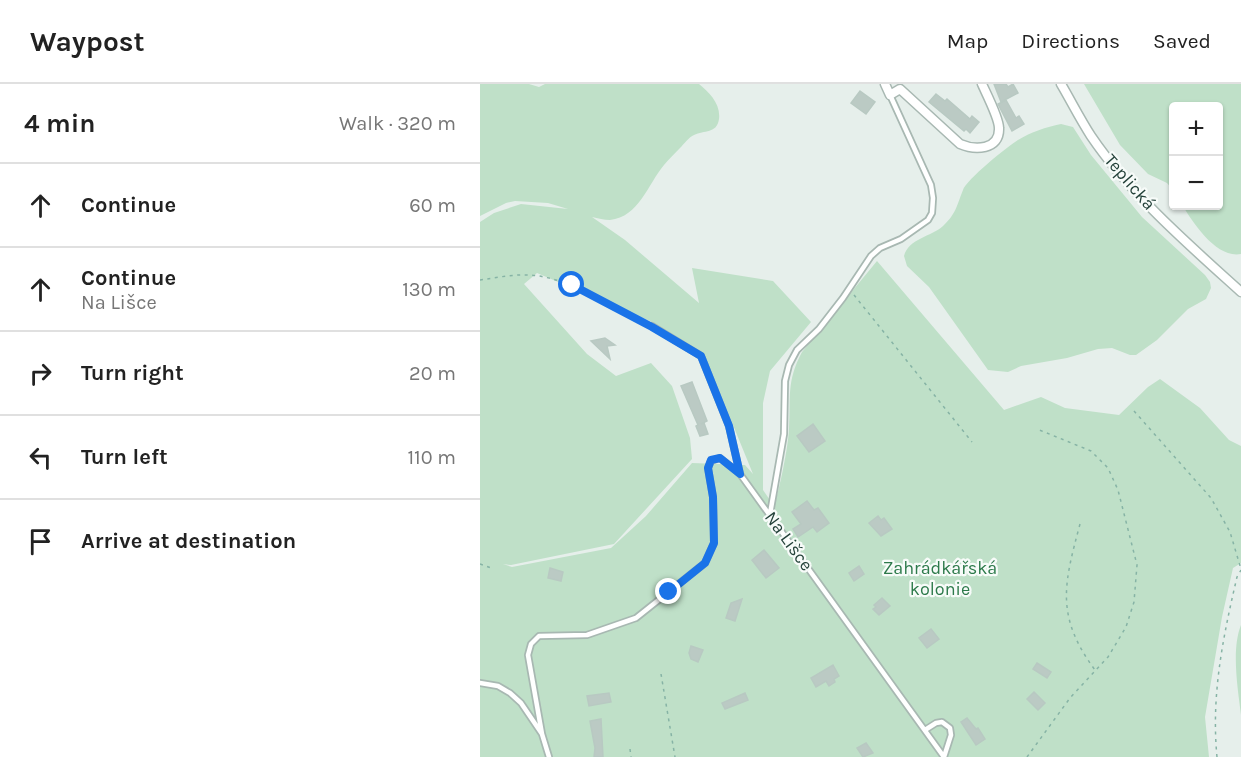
<!DOCTYPE html>
<html lang="en">
<head>
<meta charset="utf-8">
<style>
  :root { --surface:#fff; --page:#f2f2f2; --text:#222; --muted:#767676; --line:#e0e0e0 }
  body { margin:0; font-family:Karla,sans-serif; background:var(--page); color:var(--text) }
  .controls { position:absolute; right:18px; top:18px; display:grid; overflow:hidden; border-radius:6px; box-shadow:0 2px 4px #0004 }
  .controls button { width:54px; height:54px; display:grid; place-items:center; padding:0; border:0; border-bottom:2px solid var(--line); background:var(--surface); color:var(--text); font:30px sans-serif }
  .stop { position:absolute; width:18px; height:18px; margin:-14px; border:4px solid #1a73e8; border-radius:50%; background:#fff }
  .stop.end { background:#1a73e8; border-color:#fff; box-shadow:0 2px 6px #0008 }
  .list { margin:0; padding:0; list-style:none }
  h2 { display:flex; justify-content:space-between; align-items:center; height:78px; margin:0; padding:0 24px; font-size:26px }
  h2 small { font-size:20px; font-weight:400; color:var(--muted) }
  .list li { display:grid; grid-template-columns:39px 1fr auto; gap:18px; align-items:center; box-sizing:border-box; height:84px; padding:0 24px; border-top:2px solid var(--line) }
  .list b { display:block; font-size:22px; white-space:nowrap }
  .list p { margin:0; font-size:20px; white-space:nowrap; color:var(--muted) }
  .list em { font-size:20px; font-style:normal; color:var(--muted) }
  .icon { flex:none; width:33px; height:33px; fill:none; stroke:currentColor; stroke-width:2; stroke-linecap:round; stroke-linejoin:round }
  .map { position:relative; flex:none; width:761px; height:673px; overflow:hidden }
  header { display:flex; align-items:center; gap:36px; box-sizing:border-box; height:84px; padding:0 30px; background:var(--surface); border-bottom:2px solid var(--line) }
  header strong { font-size:28px }
  nav { display:flex; gap:33px; margin-inline-start:auto; font-size:21px }
  main { display:flex }
  aside { flex:1; background:var(--surface) }
  .map>svg:first-child { display:block }
  .green { fill:#bfe0c8; fill-rule:evenodd }
  .building { fill:#bbcac4; stroke:#b8c9c2; stroke-width:1.5 }
  .lines { fill:none; stroke-linecap:round; stroke-linejoin:round }
  .service-casing { stroke:#a8b8b2; stroke-width:8 }
  .minor-casing { stroke:#a8b8b2; stroke-width:11 }
  .path { stroke:#86b3a5; stroke-width:1.5; stroke-dasharray:3 4.5; stroke-linecap:butt }
  .service { stroke:#fff; stroke-width:4.5 }
  .minor { stroke:#fff; stroke-width:8 }
  .route { stroke:#1a73e8; stroke-width:8 }
  .labels { text-anchor:middle; stroke-width:4.5; stroke-linejoin:round; paint-order:stroke }
  .street-label { font-size:18px; fill:#24423a; stroke:#f7fbf9 }
  .park-label { font-size:18px; fill:#2d7a4b; stroke:#f7fbf9 }
</style>
</head>
<body>
<header>
<strong>Waypost</strong>
<nav><a>Map</a><a>Directions</a><a>Saved</a></nav>
</header>
<main>
<aside>
<h2>4 min<small>Walk · 320 m</small></h2>
<ul class="list">
<li><svg class="icon" aria-label="ahead" viewBox="0 0 24 24"><path d="M12 20V5M6 11l6-6 6 6"/></svg><div><b>Continue</b></div><em>60 m</em></li>
<li><svg class="icon" aria-label="ahead" viewBox="0 0 24 24"><path d="M12 20V5M6 11l6-6 6 6"/></svg><div><b>Continue</b><p>Na Lišce</p></div><em>130 m</em></li>
<li><svg class="icon" aria-label="right" viewBox="0 0 24 24"><path d="M7 20v-9h11M14 6l5 5-5 5"/></svg><div><b>Turn right</b></div><em>20 m</em></li>
<li><svg class="icon" aria-label="left" viewBox="0 0 24 24"><path d="M17 20v-9H6M10 6l-5 5 5 5"/></svg><div><b>Turn left</b></div><em>110 m</em></li>
<li><svg class="icon" aria-label="arrive" viewBox="0 0 24 24"><path d="M6 21V4h12l-3 4 3 4H6"/></svg><div><b>Arrive at destination</b></div></li>
</ul>
</aside>
<div class="map">
<svg width="761" height="673" viewBox="0 0 761 673">
  <rect width="100%" height="100%" fill="#e6efeb"/>
  <path class="green" d="M0,0h49l10,3 6,-3h154c10,8 22,20 20,35 -2,15 -15,11 -25,16 -5,2 -10,9 -14,13 -5,5 -11,11 -16,17 -16,19 -25,52 -54,55 -6,0 -12,-2 -18,-3l33,23 74,63 -7,-35 81,13 38,41 -41,49 -7,32v87l11,16c6,-19 14,-58 15,-77 2,-32 -3,-47 13,-77l75,-91 127,149 37,-13 24,11 54,7 29,-28 12,-8 40,29 29,32 12,6v117l-8,5 -11,49 -17,100 4,40h-729v-535l14,-9 27,-9 47,5 -20,-6 -33,-2 -9,2 -26,13zM57,189l113,48 54,33 49,120 -8,-9 -53,-2 -46,53 -35,32 -99,19 -9,-3 8,1 103,-21 78,-85 -2,-21 -18,-52 -21,-23 -35,13 -29,-22 -63,-70z
    M604,0h157v170c-24,5 -48,-31 -58,-48h35v-100h-44l-1,84 -6,-7 -19,-9 -28,-29z
    M581,40l12,3 18,28 51,62 63,58 5,7 1,6 -5,11 -18,10 -31,31 -21,15h-6l-18,-7 -14,1 -31,9 -46,8 -13,6 -20,-2 -59,-83 -22,-21 -3,-10c5,-18 27,-19 39,-30 13,-12 14,-21 20,-36 3,-10 45,-44 55,-50 13,-8 28,-13 43,-16z
    M761,541v90c-3,-26 -10,-65 0,-90z"/>
  <path class="building" d="M514,0h12l2,3 5,-3 5,9 -17,9z
    M380,7l15,11 -9,12 -15,-11z
    M456,10l9,7 2,-2 23,20 2,-3 7,6 -9,11 -4,-4 -2,2 -35,-29z
    M526,16l10,18 3,-2 5,8 -12,7 -14,-27z
    M125,254l10,7 -8,1 3,13 -19,-18z
    M212,298l15,39 -6,3 3,-1 4,11 -8,2 -4,-10 2,-1 -17,-39z
    M333,340l12,17 -16,11 -12,-16z
    M327,417l7,9 4,-2 11,15 -12,9 -4,-5 -15,10 -5,-8 8,-5 -9,-12z
    M398,432l3,4 3,-2 8,11 -11,7 -12,-13z
    M284,466l15,18 -13,10 -14,-18z
    M379,482l5,8 -10,7 -5,-8z
    M70,484l13,4 -2,9 -13,-3z
    M402,514l8,8 -11,9 -6,-6 3,-2 -2,-2z
    M262,515l-7,22 -9,-3 5,-15z
    M451,545l8,10 -12,9 -8,-10z
    M211,562l12,4 -5,12 -7,-3 -2,-6z
    M557,579l14,9 -4,6 -14,-9z
    M353,581l6,11 -5,3 1,3 -6,4 -3,-5 -10,6 -5,-9z
    M554,608l11,11 -7,7 -11,-11z
    M129,609l2,9 -22,4 -2,-10z
    M265,609l3,7 -23,9 -3,-6z
    M487,634l9,11 2,-1 7,11 -9,6 -15,-23z
    M121,635l2,38h-9l1,-9 -5,-27z
    M386,659l7,10 -10,4 -6,-9z"/>
  <g class="lines">
    <g class="service-casing">
      <path id="service" d="M172,242l49,30 28,70 11,48 204,283
        M290,430l14,-80 1,-53 4,-16 8,-15 22,-21 24,-31 28,-42 9,-8 21,-9 27,-19 4,-7 1,-15 -2,-13 -41,-90
        M0,599l18,3 12,7 11,10 21,31 7,23
        M445,646l11,-7 6,-1 8,6 1,7 -7,22
        M62,650l-14,-79 3,-11 8,-8 48,-1 49,-17 69,-55 9,-20 -1,-46 -5,-29 3,-7 9,-3 20,16"/>
    </g>
    <g class="minor-casing">
      <path id="minor" d="M405,0l5,11 10,-6 60,55c14,6 40,7 39,-16 0,-10 -13,-35 -17,-44
        M581,0c10,17 19,35 30,52 40,59 97,108 150,156"/>
    </g>
    <path class="path" d="M0,196c21,-3 43,-8 64,-3 36,7 69,30 101,46
      M374,211l118,147
      M654,327l77,87 19,34 11,37
      M600,440c-16,60 -25,92 15,146
      M0,480l14,5
      M181,590l14,83
      M150,665l1,8
      M547,673l43,-59 38,-41 18,-30 8,-25 3,-37 -19,-75 -10,-22 -17,-17 -54,-22
      M737,673c-6,-62 6,-120 20,-180l4,-7"/>
    <use href="#service" class="service"/>
    <use href="#minor" class="minor"/>
  </g>
  <g class="lines">
    <path class="route" d="M92,201l80,42 49,29 28,70 11,48 -20,-16 -9,2 -3,8 5,29 1,46 -9,20 -36,29"/>
  </g>
  <g class="labels">
    <g class="street-label">
      <text transform="translate(650 98) rotate(49)" y="6">Teplická</text>
      <text transform="translate(309 457) rotate(54)" y="6">Na Lišce</text>
    </g>
    <g class="park-label">
      <text x="460" y="490">Zahrádkářská<tspan x="460" dy="21">kolonie</tspan></text>
    </g>
  </g>
</svg>
<div class="controls">
<button>+</button>
<button>−</button>
</div>
<div class="stop" style="left:92px;top:201px"></div>
<div class="stop end" style="left:189px;top:508px"></div>
</div>
</main>
</body>
</html>
